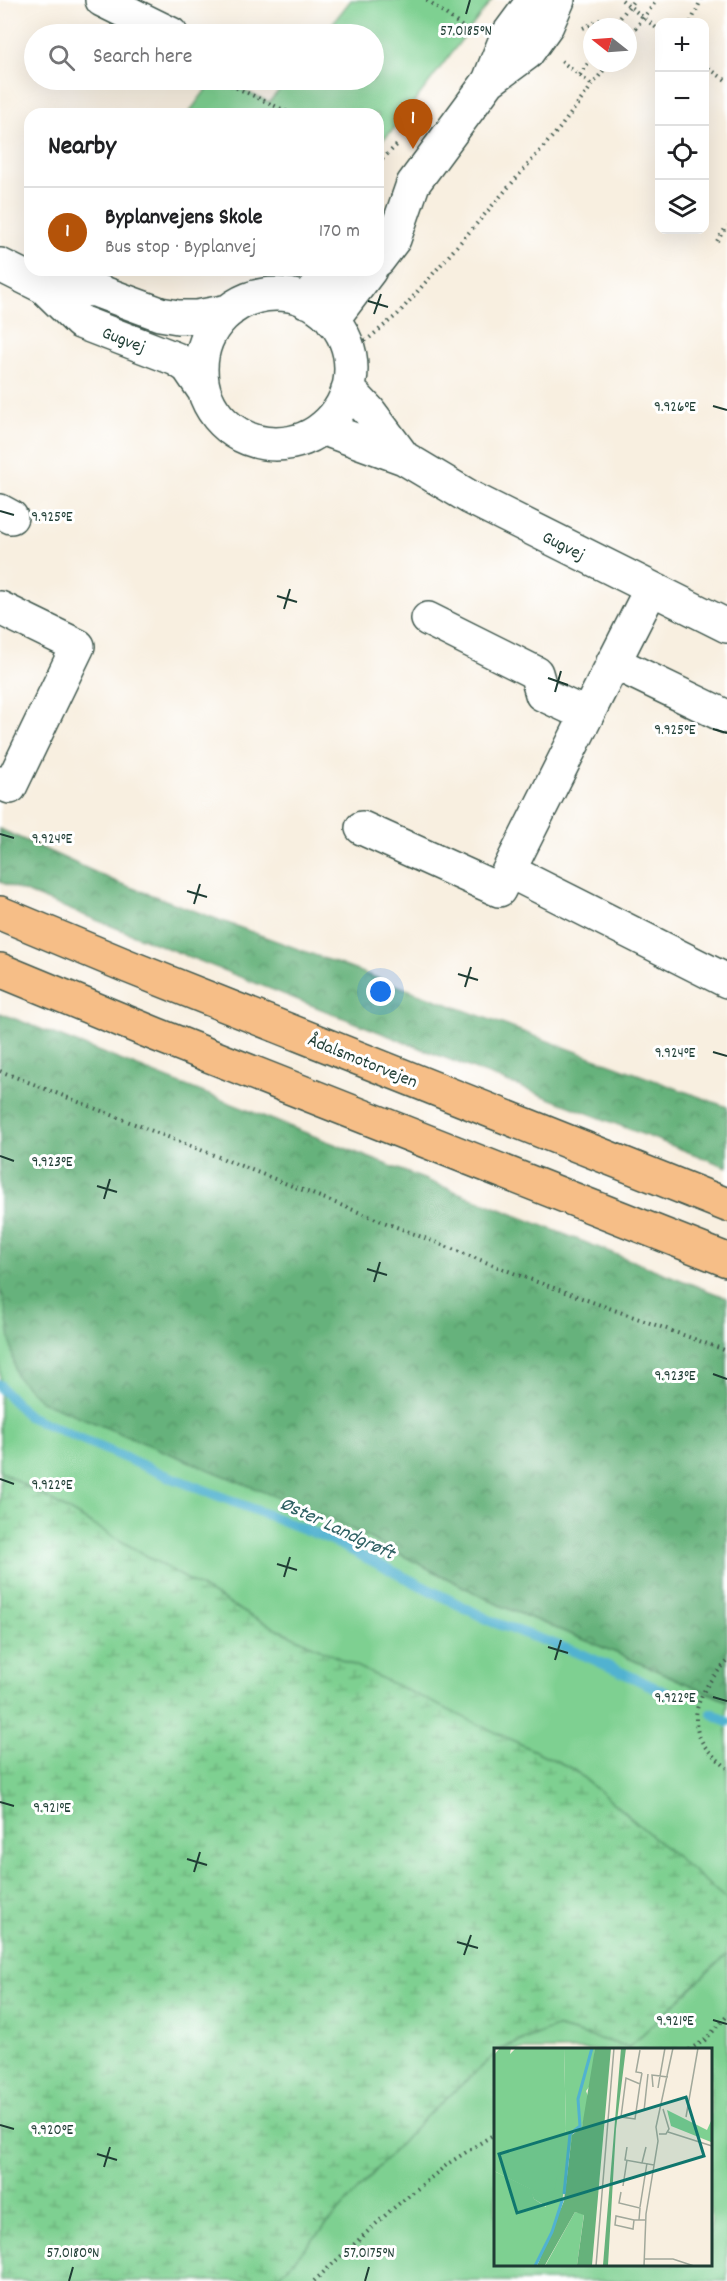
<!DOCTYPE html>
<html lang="en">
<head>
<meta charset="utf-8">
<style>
  :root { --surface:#fff; --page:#f6f6f6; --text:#202124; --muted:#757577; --line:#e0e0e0; --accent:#b45309 }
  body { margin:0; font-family:Dekko,sans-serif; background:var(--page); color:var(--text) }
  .controls { position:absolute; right:18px; top:18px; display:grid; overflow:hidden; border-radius:12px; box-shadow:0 6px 24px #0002 }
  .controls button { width:54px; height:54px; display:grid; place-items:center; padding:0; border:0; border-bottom:2px solid var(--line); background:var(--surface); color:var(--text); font:30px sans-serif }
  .compass { position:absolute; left:583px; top:18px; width:54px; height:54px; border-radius:50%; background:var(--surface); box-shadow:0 6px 24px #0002; rotate:287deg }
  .you { position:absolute; left:381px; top:992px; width:21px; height:21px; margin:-15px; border:4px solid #fff; border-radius:50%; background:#1a73e8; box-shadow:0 0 0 9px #1a73e833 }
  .badge { display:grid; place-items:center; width:39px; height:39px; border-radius:50%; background:var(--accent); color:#fff; font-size:20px; font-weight:700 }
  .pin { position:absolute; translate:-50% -50px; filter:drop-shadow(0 2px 3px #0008) }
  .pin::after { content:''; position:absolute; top:32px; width:21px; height:18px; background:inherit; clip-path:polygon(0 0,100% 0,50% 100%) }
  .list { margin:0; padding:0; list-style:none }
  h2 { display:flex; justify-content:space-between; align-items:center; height:78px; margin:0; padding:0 24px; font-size:26px }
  h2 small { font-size:20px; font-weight:400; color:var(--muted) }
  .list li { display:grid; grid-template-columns:39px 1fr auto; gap:18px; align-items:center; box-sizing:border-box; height:90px; padding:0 24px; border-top:2px solid var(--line) }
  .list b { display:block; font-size:22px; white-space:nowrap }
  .list p { margin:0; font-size:20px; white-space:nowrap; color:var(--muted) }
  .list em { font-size:20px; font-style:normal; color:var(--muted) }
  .icon { flex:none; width:33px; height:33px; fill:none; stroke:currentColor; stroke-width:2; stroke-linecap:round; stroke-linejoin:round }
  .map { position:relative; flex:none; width:727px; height:2281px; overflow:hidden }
  .search { position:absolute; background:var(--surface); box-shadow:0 6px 24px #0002; left:24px; top:24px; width:360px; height:66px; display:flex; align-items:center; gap:15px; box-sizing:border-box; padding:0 21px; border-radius:33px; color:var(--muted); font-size:22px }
  .panel { position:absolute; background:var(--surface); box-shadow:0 6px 24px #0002; left:24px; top:108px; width:360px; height:168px; border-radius:18px }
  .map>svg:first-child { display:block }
  .grass { fill:#7ed091; stroke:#4e8662; stroke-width:1.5 }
  .forest { fill:url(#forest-crowns); stroke:#427858; stroke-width:1.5 }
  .wetland { fill:url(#wetland-marsh); stroke:#4e8662; stroke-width:1.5 }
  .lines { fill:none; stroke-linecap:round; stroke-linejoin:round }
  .stream { stroke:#51b2d0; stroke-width:10 }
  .minor-casing { stroke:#40584e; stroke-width:36 }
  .highway-casing { stroke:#40584e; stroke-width:36 }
  .path { stroke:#40584e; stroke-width:4; stroke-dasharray:1.5 4.5; stroke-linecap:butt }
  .minor { stroke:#fff; stroke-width:33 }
  .highway { stroke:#f6be87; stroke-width:33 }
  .path-bridge { stroke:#40584e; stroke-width:4; stroke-dasharray:1.5 4.5; stroke-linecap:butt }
  .ticks { fill:none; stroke:#1f3d34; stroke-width:2 }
  .labels { text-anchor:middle; stroke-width:6; stroke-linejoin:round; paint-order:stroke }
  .street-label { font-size:18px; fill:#1f3d34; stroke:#fff }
  .water-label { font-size:20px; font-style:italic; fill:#2e6063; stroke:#fff }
  .inset-river { fill:none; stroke:#51b2d0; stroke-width:3 }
  .inset-road { fill:none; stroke:#a1a89b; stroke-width:1.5 }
  .view { fill:#0f766e; fill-opacity:0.15; stroke:#0f766e; stroke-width:3 }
  .inset-edge { fill:none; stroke:#1f3d34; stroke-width:3 }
  .ticks-label { font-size:15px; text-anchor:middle; fill:#1f3d34; stroke:#fff; stroke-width:6; stroke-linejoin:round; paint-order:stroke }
</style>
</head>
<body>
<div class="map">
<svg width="727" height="2281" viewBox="0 0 727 2281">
  <defs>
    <pattern id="forest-crowns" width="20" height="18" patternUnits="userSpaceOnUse" patternTransform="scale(1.5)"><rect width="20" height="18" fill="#66b27b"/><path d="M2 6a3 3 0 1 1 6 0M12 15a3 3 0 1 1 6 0" fill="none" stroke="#539266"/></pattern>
    <pattern id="wetland-marsh" width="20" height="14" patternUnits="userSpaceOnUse" patternTransform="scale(1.5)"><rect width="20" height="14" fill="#7ed091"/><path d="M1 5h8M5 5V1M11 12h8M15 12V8" fill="none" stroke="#67aa77"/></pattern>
  </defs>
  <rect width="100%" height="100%" fill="#fff"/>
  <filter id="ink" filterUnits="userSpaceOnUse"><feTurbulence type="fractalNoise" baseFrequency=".0167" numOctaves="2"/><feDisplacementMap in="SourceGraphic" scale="12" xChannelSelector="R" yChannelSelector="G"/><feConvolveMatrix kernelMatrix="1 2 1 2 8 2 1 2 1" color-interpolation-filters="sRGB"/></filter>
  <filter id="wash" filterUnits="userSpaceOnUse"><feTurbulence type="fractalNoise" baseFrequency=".008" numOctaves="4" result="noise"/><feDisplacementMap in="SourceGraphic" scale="24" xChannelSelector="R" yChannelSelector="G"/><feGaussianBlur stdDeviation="1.35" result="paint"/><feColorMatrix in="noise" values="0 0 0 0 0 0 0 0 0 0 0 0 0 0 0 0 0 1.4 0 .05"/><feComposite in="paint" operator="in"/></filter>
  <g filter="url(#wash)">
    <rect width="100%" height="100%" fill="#f8efe0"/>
    <path class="grass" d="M351,0h141l-100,131 -14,13v-30h-190l25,-34h7l49,22 19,-22h86v-46h-50z
      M0,1291l3,5 337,227 159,82 120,49 108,47v199l-154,-131 -321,-152 -252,-146z
      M727,1954v327h-452l147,-161 74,-66v210h214v-214h-210l55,-23 74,20z"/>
    <path class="forest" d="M0,829l119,54 608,224v60l-305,-118 -422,-167z
      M0,1013l727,285v403l-108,-47 -120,-49 -159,-82 -299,-122 -25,-25 -13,-80 -3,-5z"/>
    <path class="wetland" d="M0,1471l252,146 321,152 154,131v54l-98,93 -73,-20 -60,23v4l-74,66 -147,161h-275z"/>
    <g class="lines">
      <path class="stream" d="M0,1385l1,3 27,28 137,59 162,63 166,84 91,33 85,39
        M712,1713l15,9"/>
    </g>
  </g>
  <g filter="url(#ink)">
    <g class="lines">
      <g class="minor-casing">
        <path id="minor" d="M102,0l69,34
          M489,81l38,-28 20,-28 11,-25
          M378,260l16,-21 19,-55 76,-103 18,-45 20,-27 11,-9
          M0,265l44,22 36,35 96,37 12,8 15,22
          M44,287l51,3 65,24 18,3h19l32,-6
          M201 369a75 75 0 1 1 150 0a75 75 0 1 1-150 0Z
          M306,301l24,-31
          M332,320l38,-50
          M348,389l21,22 35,47
          M322,428l82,30 67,40 256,128
          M0,511l11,6
          M0,608l78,38 -68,141 -10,-4
          M428,619l108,54 6,21 45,21 64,-126
          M613,662l114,55
          M362,828l137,62 88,-175
          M509,871l218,110"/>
      </g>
      <g class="highway-casing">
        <path id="highway" d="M0,913l127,53 600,239
          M0,970l155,64 572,226"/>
      </g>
      <path class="path" d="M427,0l45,34
        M691,22l10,-22
        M613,27l21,-27
        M583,28l17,-8h18
        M628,38l29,-38
        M561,61l31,24
        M704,65l23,16
        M580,75l12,-18
        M220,80l72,34
        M378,163l21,-20
        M717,241l10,-15
        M359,343l9,-4 30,-25 161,-185 50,-66
        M0,1071l521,205 206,75
        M727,1662c-22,21 -43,53 -23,83 5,8 16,16 23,23
        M689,2050l16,-10 22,-24
        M314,2281l76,-70 59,-48 47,-30"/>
      <use href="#minor" class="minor"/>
      <use href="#highway" class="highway"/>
      <path class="path-bridge" d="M622,0l38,31"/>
    </g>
  </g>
  <path class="ticks" d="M466,14l4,-14M368,301l20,6M374,314l7,-20M713,406l14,4M0,511l14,4M277,596l20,6M284,609l6,-20M548,678l20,7M555,692l6,-21M713,729l14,4M0,834l14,4M187,891l20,6M194,904l6,-20M458,974l20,6M465,987l6,-20M713,1052l14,4M0,1156l14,5M97,1186l20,6M104,1199l6,-20M367,1269l20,6M374,1282l6,-20M713,1374l14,5M0,1479l14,5M277,1564l20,6M284,1577l6,-20M548,1647l20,6M555,1660l6,-20M713,1697l14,4M0,1802l14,4M187,1859l20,6M194,1872l6,-20M457,1942l21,6M464,1955l7,-20M713,2020l14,4M0,2125l14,4M97,2154l20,6M104,2167l6,-20M69,2281l4,-14M365,2281l4,-14"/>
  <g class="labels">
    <g class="street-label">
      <text transform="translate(124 339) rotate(21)" y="6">Gugvej</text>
      <text transform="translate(564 545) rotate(27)" y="6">Gugvej</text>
      <text transform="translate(363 1060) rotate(22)" y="6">Ådalsmotorvejen</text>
    </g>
    <g class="water-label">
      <text transform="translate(338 1527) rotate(25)" y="7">Øster Landgrøft</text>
    </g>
  </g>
  <g transform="translate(494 2048)">
    <rect width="218" height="218" fill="#f8efe0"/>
    <path d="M70,0h31l-3,35 -6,8 3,8 -7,28 -9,5 -13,82 -23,51h-43v-94l37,18 3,10 12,8 20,-78zM173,62l40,20 4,-9v21l-40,-16zM81,164l9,2 -7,51 -32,1z" fill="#7ed091"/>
    <path d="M101,0h16l-19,217h-15l7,-50 -9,-3 -30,53 -8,1 27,-65 8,-66 10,-8zM127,0h5l-10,81 -8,136h-5z" fill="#66b27b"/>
    <path d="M6,0h11l-1,6 6,-6h48l2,81 -11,59 -8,19 -13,-8 -4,-10 -36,-18v-116z" fill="#7ed091"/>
    <path class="inset-river" d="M70,146l6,-60 10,-8 -2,-27 14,-51M41,218l17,-34 11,-34"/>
    <path class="inset-road" d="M171,0l-5,28 8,1M146,2l-4,22 6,1M146,36l-14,-6 -5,39 14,2 5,-35 2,-11M159,39l-1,-12 8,1 -2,12M150,63l4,-37M192,69l12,-69M174,84l44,14M165,86h7l3,-5 -6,-20M133,99l-2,13 17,3M152,99l-4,16 12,2M129,138l4,-26M127,144l-2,11 21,5 -1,12M146,159l7,-44M140,172l-18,-4 -1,9 18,4 1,-9h11M150,211h29l21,7M102,218l18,-218M150,218l2,-52 12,-73 -2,-14 17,-79"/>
    <path class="view" d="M192,49l18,59 -187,57 -18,-59z"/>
    <rect width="218" height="218" class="inset-edge"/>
  </g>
  <g class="ticks-label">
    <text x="466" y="35">57.0185°N</text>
    <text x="675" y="411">9.926°E</text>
    <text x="52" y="521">9.925°E</text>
    <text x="675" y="734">9.925°E</text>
    <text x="52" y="843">9.924°E</text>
    <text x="675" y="1057">9.924°E</text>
    <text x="52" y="1166">9.923°E</text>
    <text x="675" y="1380">9.923°E</text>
    <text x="52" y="1489">9.922°E</text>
    <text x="675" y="1702">9.922°E</text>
    <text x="52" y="1812">9.921°E</text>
    <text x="675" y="2025">9.921°E</text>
    <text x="52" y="2134">9.920°E</text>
    <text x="73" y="2257">57.0180°N</text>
    <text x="369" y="2257">57.0175°N</text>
  </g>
</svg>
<div class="controls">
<button>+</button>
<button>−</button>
<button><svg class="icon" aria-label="locate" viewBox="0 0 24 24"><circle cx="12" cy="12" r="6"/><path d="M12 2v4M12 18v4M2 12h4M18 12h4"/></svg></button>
<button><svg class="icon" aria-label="layers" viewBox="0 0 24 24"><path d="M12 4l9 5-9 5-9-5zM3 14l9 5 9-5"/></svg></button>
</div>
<svg class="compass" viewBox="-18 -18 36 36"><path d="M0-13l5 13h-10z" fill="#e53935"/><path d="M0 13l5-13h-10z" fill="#757577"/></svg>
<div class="you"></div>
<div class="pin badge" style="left:413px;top:149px">1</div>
<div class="search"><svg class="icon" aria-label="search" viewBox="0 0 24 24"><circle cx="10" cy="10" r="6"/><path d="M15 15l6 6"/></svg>Search here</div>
<section class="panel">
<h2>Nearby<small></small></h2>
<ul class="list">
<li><span class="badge">1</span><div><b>Byplanvejens Skole</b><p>Bus stop · Byplanvej</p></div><em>170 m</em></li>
</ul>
</section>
</div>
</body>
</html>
